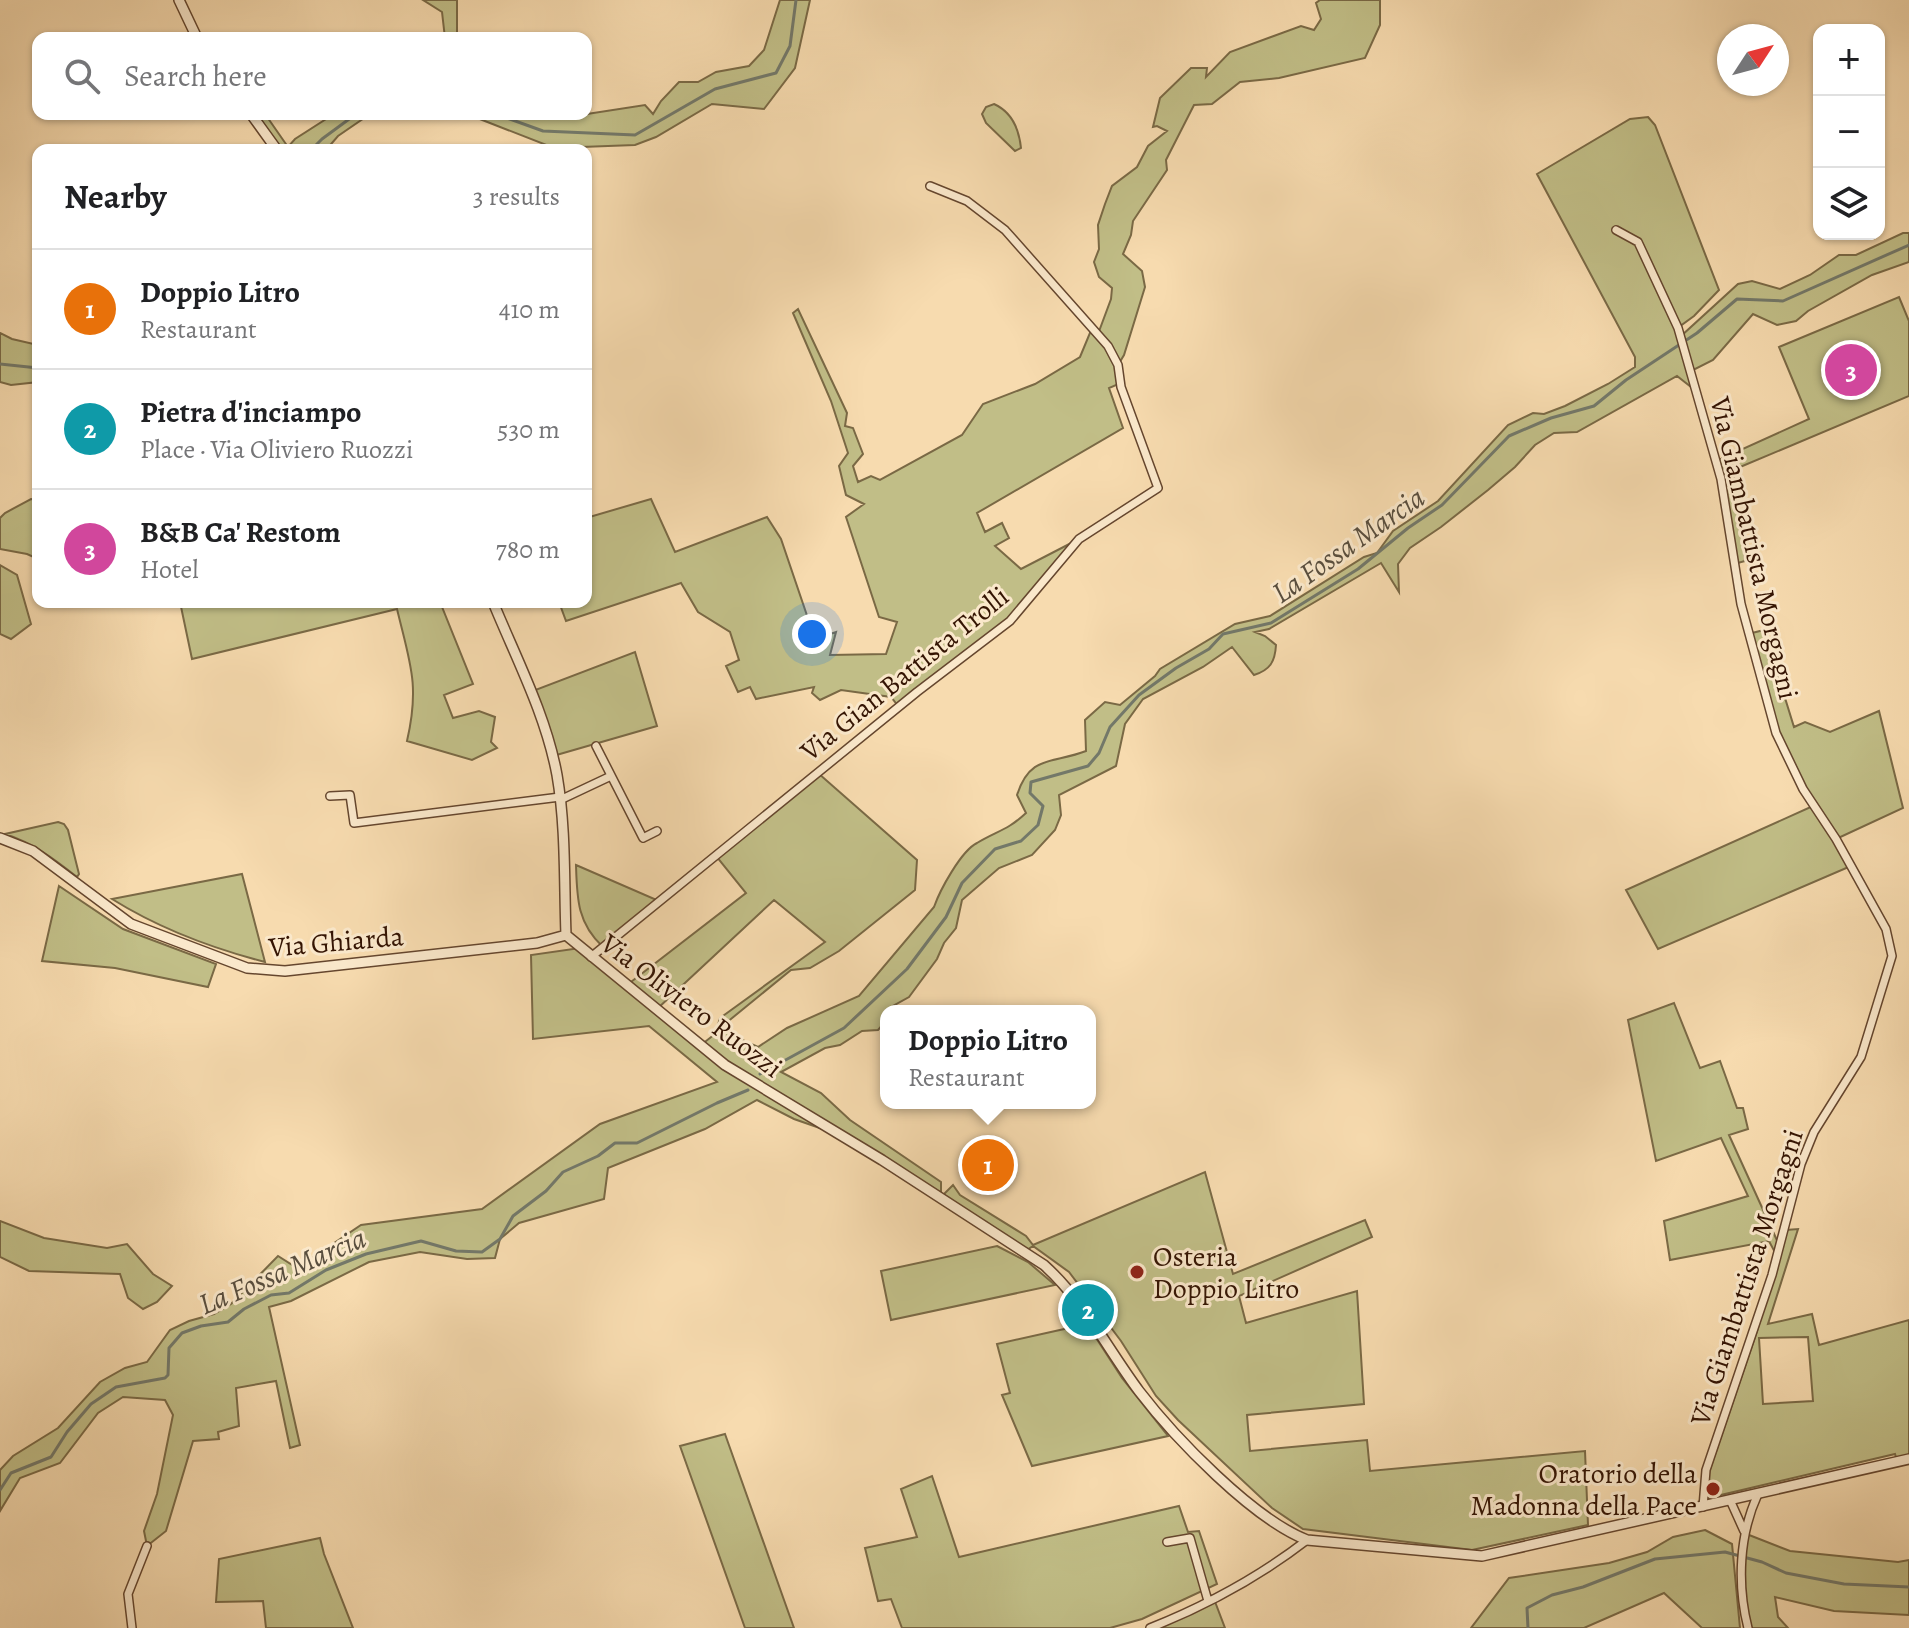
<!DOCTYPE html>
<html lang="en">
<head>
<meta charset="utf-8">
<style>
  :root { --surface:#fff; --page:#f6f6f6; --text:#202124; --muted:#757577; --line:#e0e0e0; --accent:#ea580c }
  body { margin:0; font-family:Alegreya,serif; background:var(--page); color:var(--text) }
  .controls { position:absolute; right:24px; top:24px; display:grid; overflow:hidden; border-radius:16px; box-shadow:0 2px 6px #0004 }
  .controls button { width:72px; height:72px; display:grid; place-items:center; padding:0; border:0; border-bottom:2px solid var(--line); background:var(--surface); color:var(--text); font:40px sans-serif }
  .compass { position:absolute; left:1717px; top:24px; width:72px; height:72px; border-radius:50%; background:var(--surface); box-shadow:0 2px 6px #0004; rotate:54deg }
  .you { position:absolute; left:812px; top:634px; width:28px; height:28px; margin:-20px; border:6px solid #fff; border-radius:50%; background:#1a73e8; box-shadow:0 0 0 12px #1a73e833 }
  .badge { display:grid; place-items:center; width:52px; height:52px; border-radius:50%; background:var(--accent); color:#fff; font-size:26px; font-weight:700 }
  .pin { position:absolute; translate:-50% -50%; border:4px solid #fff; box-shadow:0 2px 8px #0006 }
  .popup { position:absolute; left:880px; top:1005px; width:216px; height:104px; box-sizing:border-box; display:grid; place-content:center; border-radius:16px; background:var(--surface); filter:drop-shadow(0 2px 6px #0005); font-size:26px; white-space:nowrap; color:var(--muted) }
  .popup b { font-size:30px; color:var(--text) }
  .popup::after { content:''; position:absolute; left:50%; top:100%; margin-left:-16px; border:16px solid transparent; border-top-color:var(--surface) }
  .list { margin:0; padding:0; list-style:none }
  h2 { display:flex; justify-content:space-between; align-items:center; height:104px; margin:0; padding:0 32px; font-size:34px }
  h2 small { font-size:26px; font-weight:400; color:var(--muted) }
  .list li { display:grid; grid-template-columns:52px 1fr auto; gap:24px; align-items:center; box-sizing:border-box; height:120px; padding:0 32px; border-top:2px solid var(--line) }
  .list b { display:block; font-size:30px; white-space:nowrap }
  .list p { margin:0; font-size:26px; white-space:nowrap; color:var(--muted) }
  .list em { font-size:26px; font-style:normal; color:var(--muted) }
  .icon { flex:none; width:44px; height:44px; fill:none; stroke:currentColor; stroke-width:2; stroke-linecap:round; stroke-linejoin:round }
  .map { position:relative; flex:none; width:1909px; height:1628px; overflow:hidden }
  .search { position:absolute; background:var(--surface); box-shadow:0 2px 6px #0004; left:32px; top:32px; width:560px; height:88px; display:flex; align-items:center; gap:20px; box-sizing:border-box; padding:0 28px; border-radius:16px; color:var(--muted); font-size:30px }
  .panel { position:absolute; background:var(--surface); box-shadow:0 2px 6px #0004; left:32px; top:144px; width:560px; height:464px; border-radius:16px }
  .map>svg:first-child { display:block }
  .green { fill:#c1be87; stroke:#7a6945; stroke-width:2; fill-rule:evenodd }
  .lines { fill:none; stroke-linecap:round; stroke-linejoin:round }
  .stream { stroke:#737869; stroke-width:3 }
  .minor-casing { stroke:#65462e; stroke-width:10 }
  .tertiary-casing { stroke:#65462e; stroke-width:12 }
  .minor { stroke:#fae8cb; stroke-width:7 }
  .tertiary { stroke:#fae8cb; stroke-width:9 }
  .poi-dot { fill:#8f2418; stroke:#fae8cb; stroke-width:3 }
  .labels { text-anchor:middle; stroke-width:6; stroke-linejoin:round; paint-order:stroke }
  .street-label { font-size:28px; fill:#341403; stroke:#fae8cb }
  .poi-label { font-size:28px; fill:#341403; stroke:#fae8cb; text-anchor:start }
  .water-label { font-size:30px; font-style:italic; fill:#594e3e; stroke:#fae8cb }
</style>
</head>
<body>
<div class="map">
<svg width="1909" height="1628" viewBox="0 0 1909 1628">
  <rect width="100%" height="100%" fill="#f7dbaf"/>
  <filter id="stains"><feTurbulence type="fractalNoise" baseFrequency=".0025" numOctaves="4"/><feColorMatrix values="0 0 0 0 .2 0 0 0 0 .09 0 0 0 0 .02 0 0 0 .5 -.17"/></filter>
  <radialGradient id="worn" r=".72"><stop offset=".6" stop-color="#630" stop-opacity="0"/><stop offset="1" stop-color="#630" stop-opacity=".3"/></radialGradient>
  <path class="green" d="M423,0h34v38h-12l-3,-26z
    M780,0h30l-15,68 -31,41 -52,-5 -56,33 -21,8 -81,3 -87,-34h120l58,-9 8,9 8,-13 18,-19h19l18,-10 33,-6 15,-16z
    M1320,0h60v25l-15,33 -86,20 -39,4 -28,22 -18,1 -28,55 1,10 -34,51 -2,14 -8,19 19,17 3,16 -21,68 -6,10 3,18 -12,5 14,40 -146,85 8,19 17,-9 7,15 -14,8 26,23 58,-30 -69,82 -111,86 -8,-10 -50,-7 -21,10 -8,-7 2,-6 -58,12 -6,-12 -12,5 -12,-26 13,-6 -9,-28 -32,-20 -17,-29 -115,38 -7,-19h27v-84l65,-19 24,53 92,-35 14,22 34,100 21,-7 -6,23 56,-1 11,-32 -18,-5 -33,-100 18,-13 -18,-9 -7,-29 9,-13 -17,-52 -38,-88 5,-4 49,104 -2,13 8,2 10,26 -10,12 5,16 13,-6 9,4 82,-45 21,-31 52,-20 45,-27 12,-29 6,6 13,-35 1,-11 -13,-11 -5,-15 5,-13 -1,-24 7,-21 7,-18 25,-19 11,-21 19,-15 -10,-5 -4,1 7,-29 31,-30h16l-1,9 24,-25 71,-26 13,4 7,-11 -5,-16z
    M994,104c18,8 25,25 27,44l-6,3 -29,-28 -4,-9 4,-7z
    M251,114h14l23,33 7,-8 39,-25h36l-32,22 -12,14h-49z
    M1648,117l7,8 64,165 -25,26 -15,11 2,9 57,-52 14,-3 28,8 30,-14 29,-20h17l47,-22h6v29l-37,13 -64,36 -12,10 -19,4 -24,-11 -40,46 -22,11 5,20 -19,-15 -100,56 -23,1 -19,12 -20,22 -27,23 -47,37 -31,21 -12,16 1,28 -18,-29 -112,66 -14,3 10,4 11,9c-1,17 -6,25 -22,30l-22,-28 -29,20 -60,32 -18,25 -9,42 -57,29 2,20 -6,15 -23,25 -33,13 -37,32 -6,28 -12,15 -7,16 -28,38 -16,9 -1,5h-6v10l-8,9 -16,1 -22,14 -15,3 -44,24 40,21 29,27 91,62v15l12,-12 7,10 66,41 7,9 172,-73 28,102 132,-54 7,17 -133,59 7,27 111,-32 7,113 -117,11 3,36 117,-11 3,31 215,-20 3,74 -116,25 -169,-21 -31,-21 -94,-88 -22,-24 -35,-55 -52,-69 -36,-26 -9,6 -187,-118 -43,-15 -37,-19 -52,29 -97,39 -4,31 -85,24 -19,16 -5,19 -28,1 -47,-7 -51,10 -78,39 -22,6 31,138 -10,3 -14,-67 -40,7 3,38 -21,6 1,7 -26,2 -27,90 -19,15 -3,-15 13,-37 16,-79 -8,-15 -42,-3 -25,16 -38,50 -40,15 -20,33v-41l13,-14 45,-28 42,-46 25,-14 22,-6 23,-32 19,-9 25,-7 17,-10 47,-48 19,12 64,-43 121,-16 118,-85 117,-42 -68,-56 -116,13 -2,-84 49,-7 47,37 119,-92 -30,-37 102,-83 99,87 -2,30 -76,61 -29,17 -19,2 -65,53 3,11 29,13 29,-19 72,-32 75,-89c6,-17 27,-56 43,-64 20,-12 31,-13 49,-30l-9,-18c13,-41 36,-31 69,-44l-1,-31 20,-18 15,3 35,-29 5,-7 75,-45 35,-8 94,-59 13,-4 16,-22 45,-30 70,-76 25,-12 11,1 21,-8 43,-22 27,-17v-10l-98,-183 93,-55zM774,900l51,42 -105,76 -5,16 -14,11 -44,-36z
    M1899,297l10,24v75l-176,74 12,91 -11,3 -18,-103 93,-42 -30,-72z
    M0,333l12,6 26,6v37l-27,3 -11,-3z
    M31,499l7,1v59l-11,-5 -27,-5v-31l5,-5z
    M0,565l17,10 14,49 -20,15 -11,-5z
    M180,602h260l33,82 -29,11 9,23 26,-7 16,6 -4,25 6,6 -25,12 -65,-19c13,-56 3,-78 -10,-132l-205,50z
    M1764,630l30,97 11,-5 25,10 49,-21 24,97 -67,31 15,27 -193,83 -32,-59 187,-84 -26,-48 -39,-124z
    M635,652l22,74 -104,30 -23,-64z
    M58,822l6,2 4,6 11,44 -2,3c-23,-18 -44,-34 -72,-43z
    M576,865l83,36 -56,46c-26,-24 -26,-49 -27,-82z
    M242,874l23,88c-54,-14 -105,-33 -153,-63z
    M59,886l64,43 93,35 -8,23 -93,-19 -73,-7z
    M1674,1003l26,65 20,-7 17,47h6l5,21 -19,6 51,112 6,-17 12,-1 -30,95 44,-10 7,31 90,-25v139l-12,2 -2,-7 -187,44 -2,-6 2,-17 49,-144 21,-73 -9,-17 -99,19 -6,-39 84,-25 -27,-58 -65,23 -28,-141zM1808,1337l5,64 -50,3 -4,-66z
    M0,1221l44,17 63,10 20,-4 26,30 19,12 -15,16 -14,7 -15,-11 -8,-24 -91,-3 -29,-14z
    M997,1246l31,16 27,23 -164,35 -10,-49z
    M1087,1324l35,54 46,58 -136,30 -30,-71 8,-2 -13,-49z
    M725,1434l59,166 10,28h-49l-65,-182z
    M932,1476l27,81 220,-51 9,26 11,-1 18,53 -75,35 -32,9h-208l-11,-29 -13,2 -13,-53 52,-11 -16,-48z
    M1705,1530l27,14 8,84h-38l-38,-35 -80,35h-113l38,-50 100,-15 38,-11 26,-15z
    M1744,1533l46,18 108,11 11,-2v55l-75,-4 -59,-14 3,20 10,11h-40l-4,-15z
    M320,1538l4,16 29,74h-87l-3,-27 -47,1 3,-43z
    M1214,1599l11,29h-75z"/>
  <g class="lines">
    <path class="stream" d="M496,114l47,17 92,4 80,-46 61,-16 14,-27 6,-46
      M311,150l11,-11 34,-25
      M0,364l38,4
      M760,1074l84,-46 63,-59 39,-52 16,-34 33,-34 26,-8 17,-16 5,-19 -13,-13 1,-11 57,-16 11,-13 11,-26 29,-32 37,-27 33,-19 14,-15 48,-11 87,-54 50,-41 34,-23 67,-69 42,-18 43,-12 32,-26 71,-47 40,-34 46,2 126,-56
      M0,1490l11,-17 40,-16 16,-25 24,-28 25,-17 49,-9 3,-3 1,-27 13,-15 19,-7 27,-4 16,-13 27,-14 18,-2 37,-23 40,-16 55,-13 35,10 26,1 18,-13 13,-23 33,-25 17,-19 35,-16 17,-13h22l80,-40 31,-13
      M1528,1628l-1,-20 25,-13 31,-8 72,-28 70,-7 37,10 24,11 58,11 65,3"/>
    <g class="minor-casing">
      <path id="minor" d="M1616,230l22,12 40,86 43,151 20,125 35,129 27,56 33,50 50,90 6,27 -31,101 -47,75 -13,32 -29,111 -66,195 -3,37
        M596,746l47,92 14,-7
        M330,796l20,-1 4,28 206,-26
        M560,800l51,-24
        M591,957l326,-265 93,-71 69,-82 79,-51 -37,-101 -3,-22 -10,-19 -103,-116 -38,-29 -37,-15
        M1730,1500l14,31
        M1167,1542l23,-4 18,63
        M132,1628l-4,-34 19,-48
        M1150,1628c55,-22 109,-51 157,-88
        M1748,1628c-11,-44 -9,-93 10,-134"/>
    </g>
    <g class="tertiary-casing">
      <path id="tertiary" d="M179,0l18,38
        M251,114l26,36
        M493,602c23,56 53,113 64,173 9,52 7,107 9,160
        M0,838l33,13 98,73 116,44 38,3 252,-28 29,-8
        M566,935l159,130 157,95 162,105c40,36 63,83 95,126 36,47 114,128 168,149l175,16 427,-97"/>
    </g>
    <use href="#minor" class="minor"/>
    <use href="#tertiary" class="tertiary"/>
  </g>
  <g class="poi-dot">
    <circle cx="1137" cy="1272" r="8"/>
    <circle cx="1713" cy="1489" r="8"/>
  </g>
  <g class="labels">
    <g class="street-label">
      <text transform="translate(1755 548) rotate(77)" y="10">Via Giambattista Morgagni</text>
      <text transform="translate(904 673) rotate(-39)" y="10">Via Gian Battista Trolli</text>
      <text transform="translate(336 941) rotate(-5)" y="10">Via Ghiarda</text>
      <text transform="translate(692 1005) rotate(37)" y="10">Via Oliviero Ruozzi</text>
      <text transform="translate(1746 1277) rotate(-72)" y="10">Via Giambattista Morgagni</text>
    </g>
    <g class="poi-label">
      <text x="1153" y="1266">Osteria<tspan x="1153" dy="32">Doppio Litro</tspan></text>
      <text x="1697" y="1483" text-anchor="end">Oratorio della<tspan x="1697" dy="32">Madonna della Pace</tspan></text>
    </g>
    <g class="water-label">
      <text transform="translate(1348 545) rotate(-35)" y="10">La Fossa Marcia</text>
      <text transform="translate(282 1271) rotate(-23)" y="10">La Fossa Marcia</text>
    </g>
  </g>
  <rect width="100%" height="100%" filter="url(#stains)"/>
  <rect width="100%" height="100%" fill="url(#worn)"/>
</svg>
<div class="controls">
<button>+</button>
<button>−</button>
<button><svg class="icon" aria-label="layers" viewBox="0 0 24 24"><path d="M12 4l9 5-9 5-9-5zM3 14l9 5 9-5"/></svg></button>
</div>
<svg class="compass" viewBox="-18 -18 36 36"><path d="M0-13l5 13h-10z" fill="#e53935"/><path d="M0 13l5-13h-10z" fill="#757577"/></svg>
<div class="you"></div>
<div class="pin badge" style="left:988px;top:1165px;background:#e8710a">1</div>
<div class="popup"><b>Doppio Litro</b>Restaurant</div>
<div class="pin badge" style="left:1088px;top:1310px;background:#0f9aa8">2</div>
<div class="pin badge" style="left:1851px;top:370px;background:#d1479c">3</div>
<div class="search"><svg class="icon" aria-label="search" viewBox="0 0 24 24"><circle cx="10" cy="10" r="6"/><path d="M15 15l6 6"/></svg>Search here</div>
<section class="panel">
<h2>Nearby<small>3 results</small></h2>
<ul class="list">
<li><span class="badge" style="background:#e8710a">1</span><div><b>Doppio Litro</b><p>Restaurant</p></div><em>410 m</em></li>
<li><span class="badge" style="background:#0f9aa8">2</span><div><b>Pietra d'inciampo</b><p>Place · Via Oliviero Ruozzi</p></div><em>530 m</em></li>
<li><span class="badge" style="background:#d1479c">3</span><div><b>B&amp;B Ca' Restom</b><p>Hotel</p></div><em>780 m</em></li>
</ul>
</section>
</div>
</body>
</html>
